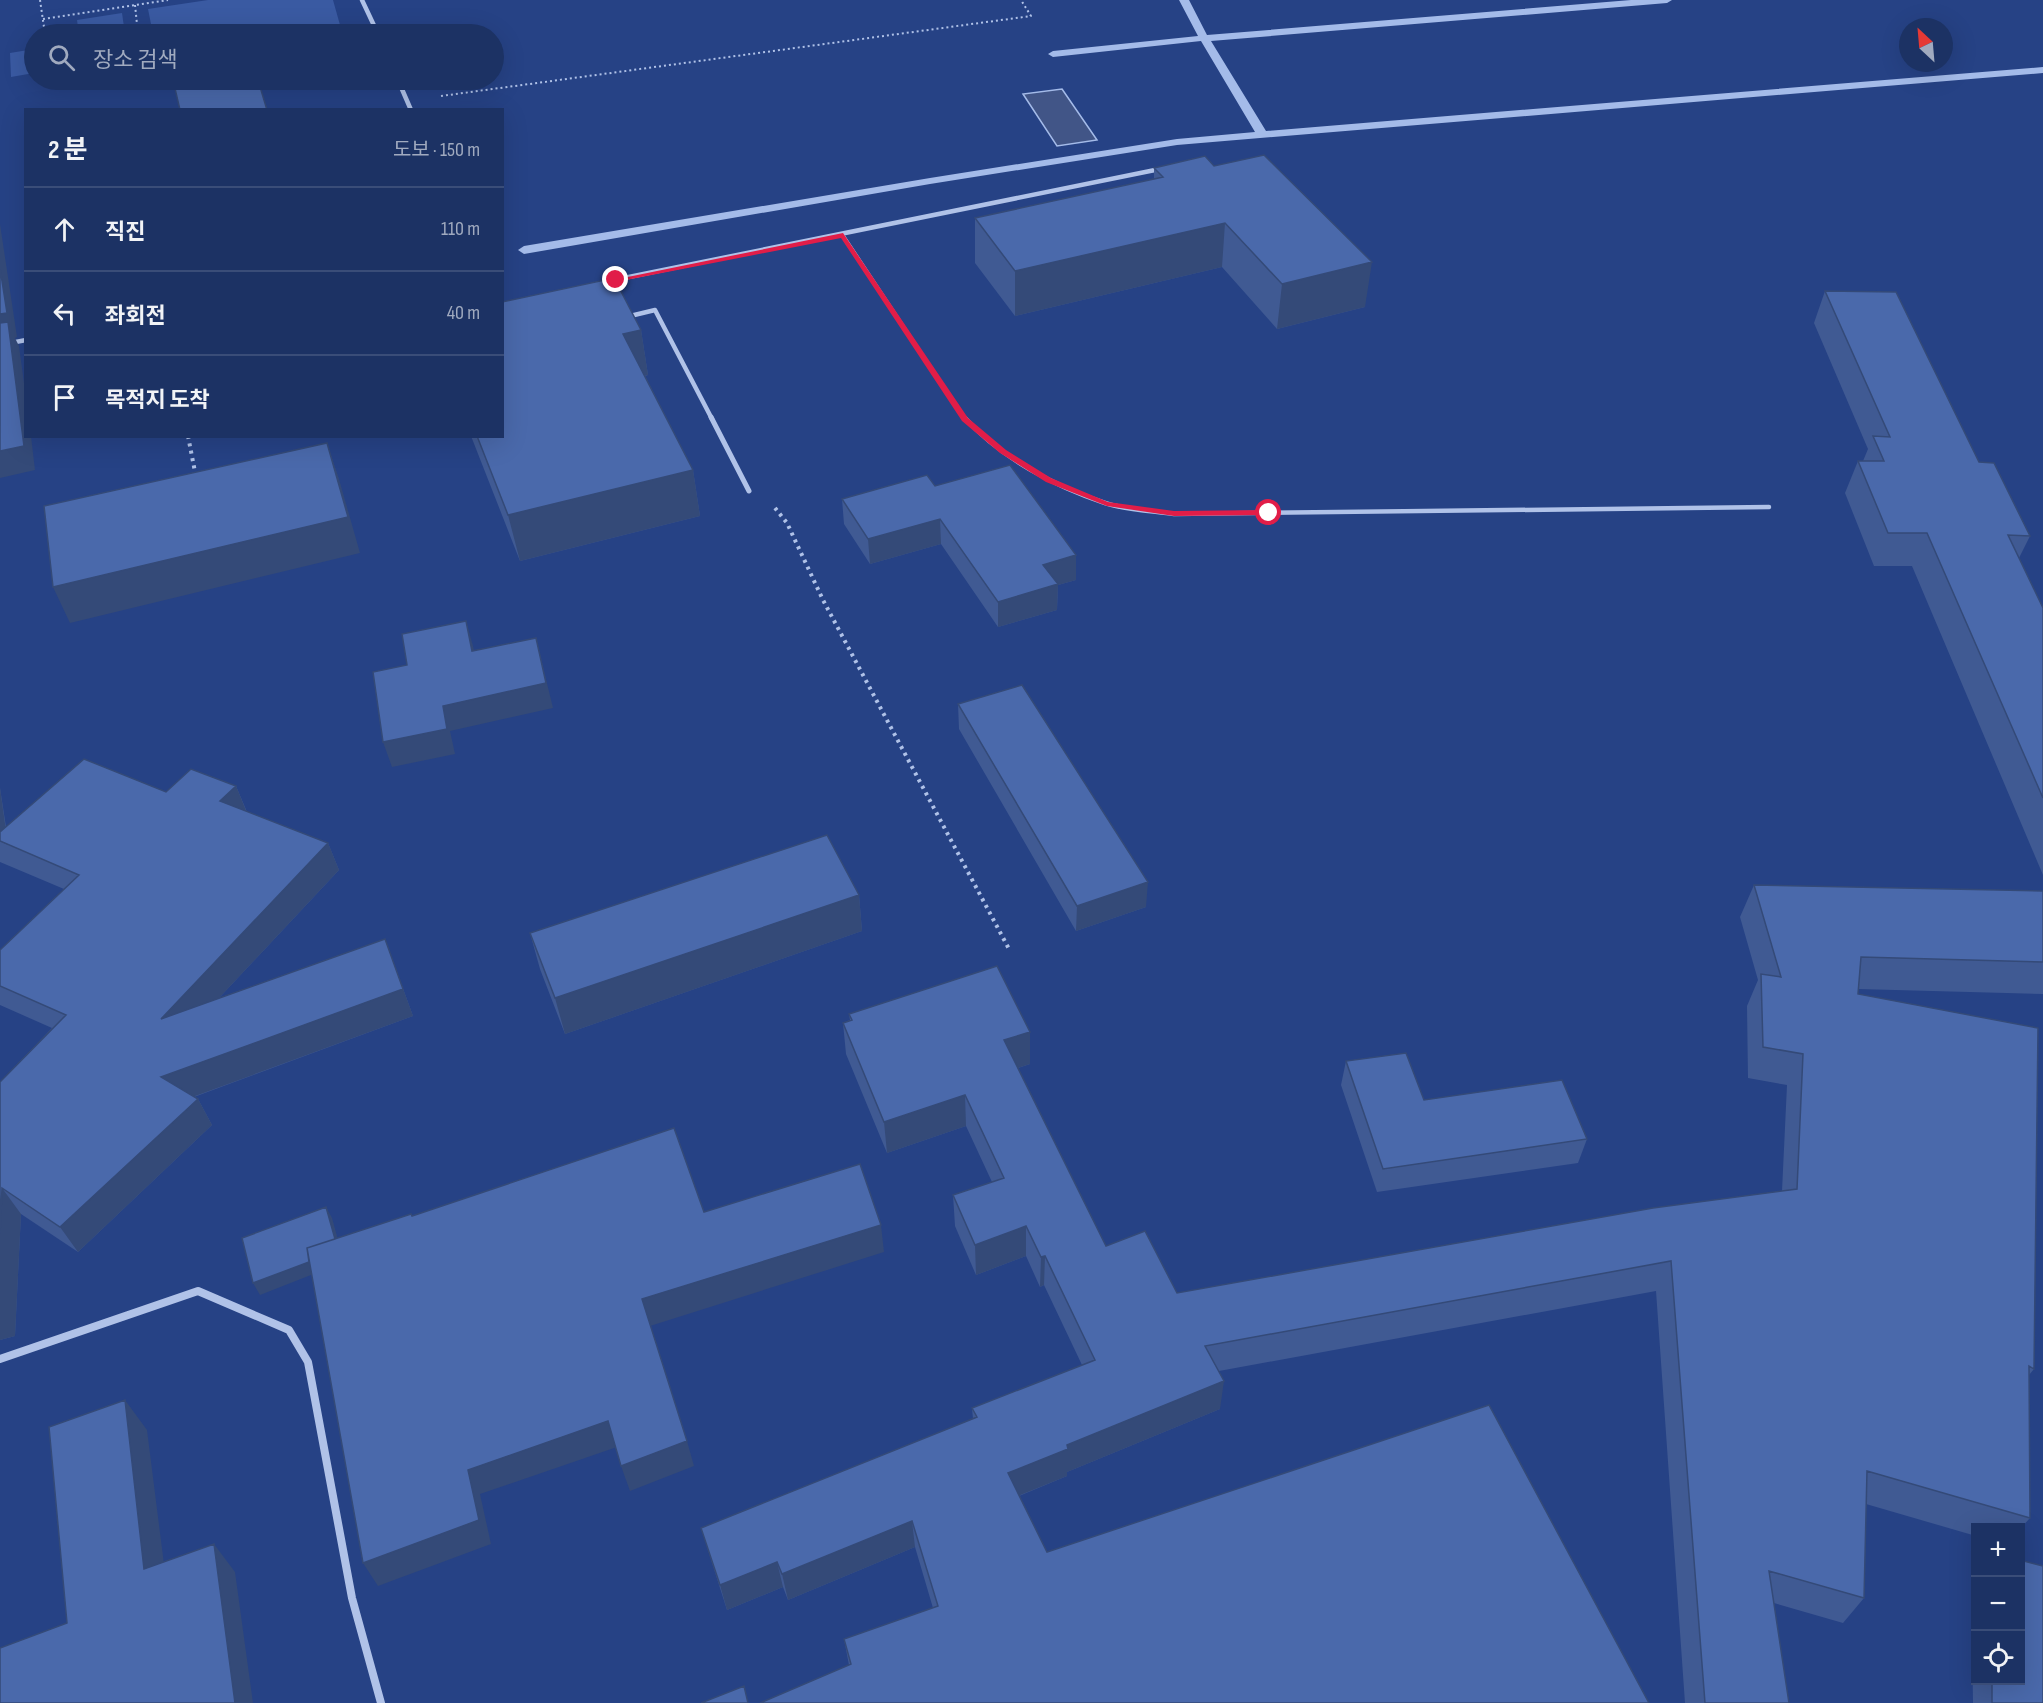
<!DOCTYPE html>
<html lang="ko">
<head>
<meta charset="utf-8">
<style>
  :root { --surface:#1c3264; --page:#293e6d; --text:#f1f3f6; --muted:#a0aabf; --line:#3a4d78 }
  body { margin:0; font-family:"Sofia Sans Condensed","Noto Sans KR",sans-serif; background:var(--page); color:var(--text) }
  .controls { position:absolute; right:18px; bottom:18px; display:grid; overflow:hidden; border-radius:0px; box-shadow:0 6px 24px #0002 }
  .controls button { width:54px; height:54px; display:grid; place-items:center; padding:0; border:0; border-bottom:2px solid var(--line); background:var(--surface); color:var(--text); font:30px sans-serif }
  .compass { position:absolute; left:1899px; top:18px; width:54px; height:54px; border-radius:50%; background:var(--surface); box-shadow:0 6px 24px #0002; rotate:334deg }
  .stop { position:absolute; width:18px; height:18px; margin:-14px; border:4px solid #e11d48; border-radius:50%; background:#fff }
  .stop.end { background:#e11d48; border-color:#fff; box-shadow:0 2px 6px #0008 }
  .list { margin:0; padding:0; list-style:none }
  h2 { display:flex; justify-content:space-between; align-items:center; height:78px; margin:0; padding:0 24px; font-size:26px }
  h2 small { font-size:20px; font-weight:400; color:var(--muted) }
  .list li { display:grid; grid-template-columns:39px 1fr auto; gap:18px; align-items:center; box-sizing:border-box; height:84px; padding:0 24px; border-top:2px solid var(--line) }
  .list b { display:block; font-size:22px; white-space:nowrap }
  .list em { font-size:20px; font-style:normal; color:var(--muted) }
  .icon { flex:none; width:33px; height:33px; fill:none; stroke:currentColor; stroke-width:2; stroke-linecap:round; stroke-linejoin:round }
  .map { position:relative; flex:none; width:2043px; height:1703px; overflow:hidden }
  .search { position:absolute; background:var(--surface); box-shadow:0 6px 24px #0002; left:24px; top:24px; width:480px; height:66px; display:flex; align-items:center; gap:15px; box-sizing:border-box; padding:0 21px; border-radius:33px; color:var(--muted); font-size:22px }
  .panel { position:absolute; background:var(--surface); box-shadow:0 6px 24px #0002; left:24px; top:108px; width:480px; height:330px; border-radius:0px }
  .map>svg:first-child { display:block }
  .green { fill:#3a5aa2 }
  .water { fill:#415587; stroke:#a4bbe9; stroke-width:1.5 }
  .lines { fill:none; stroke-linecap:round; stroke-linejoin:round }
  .stream { fill:#a4bbe9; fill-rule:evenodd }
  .path-far1 { stroke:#b0c2e8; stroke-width:2; stroke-dasharray:2 3; stroke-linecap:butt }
  .path { stroke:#b0c2e8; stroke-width:4; stroke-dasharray:3 4.5; stroke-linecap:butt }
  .lane-far1 { stroke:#b0c2e8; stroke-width:3 }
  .lane { stroke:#b0c2e8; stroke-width:4.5 }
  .street-far2 { stroke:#b0c2e8; stroke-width:4.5 }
  .street-far1 { stroke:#b0c2e8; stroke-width:5 }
  .street { stroke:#b0c2e8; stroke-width:8 }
  .wall { fill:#405a93 }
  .shaded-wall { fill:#344a78 }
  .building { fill:#4a69ab; stroke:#344a78; stroke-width:1.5 }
  .route { fill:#e11d48 }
</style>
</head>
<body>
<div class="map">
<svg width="2043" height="1703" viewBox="0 0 2043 1703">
  <rect width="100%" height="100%" fill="#264285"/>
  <path class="green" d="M208,0h125l7,25 -60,9h-127l-5,-25z
    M122,13l3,21h-46l-2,-14z
    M34,49v24l-23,4 -1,-24z"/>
  <path class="water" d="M1062,89l35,51 -40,6 -34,-52z"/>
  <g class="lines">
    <path class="stream" d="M1179,0h10l18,35 424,-35h41l-5,3 -456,38 55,90 777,-64v6l-866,72 -247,39 -406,70 -6,-4 6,-4 406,-68 247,-39 78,-7 -54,-91 -148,16 -5,-3 5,-3 145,-15z"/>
    <path class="path-far1" d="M40,0l5,34
      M135,5l3,29
      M43,19l125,-19
      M441,96l590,-80 -10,-16"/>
    <path class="path" d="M188,436l8,41
      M775,508l12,15 36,77 186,349"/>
    <path class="lane-far1" d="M843,235l122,184"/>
    <path class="lane" d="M964,417c37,41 90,69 141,86 21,7 47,8 69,11l595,-7"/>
    <path class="street-far2" d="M362,0l16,34
      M398,80l13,30
      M609,281l551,-112
      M626,317l29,-7 57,109
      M0,345l26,-5"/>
    <path class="street-far1" d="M711,417l38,74"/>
    <path class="street" d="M0,1359l198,-68 91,39 19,32 44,236 29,105"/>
  </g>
  <path class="wall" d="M1214,166l151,141 -88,22 -55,-62 -207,49 -40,-53v-45l179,-39v-11z
    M1825,291l154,171 51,74 -11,22 24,50v267l-131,-309h-38l-29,-73 13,-32h5l5,-12 -54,-126z
    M641,330l7,45 -3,1 48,94 7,46 -180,45 -49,-125h31z
    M935,486l141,94 -18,5 -1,25 -59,17 -57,-83 -71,20 -26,-40 -2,-25z
    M958,704l188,203 -70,24 -117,-202z
    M236,786l11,26 81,31 11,27 -120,128 166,-59 28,77 -219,81 4,2 14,26 -134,127 -57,-38 -6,122 -15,4v-258l52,-54 -52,-23v-55l64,-61 -64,-27v-74l6,39 160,-35z
    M1754,885l289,6v103l-185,-5v5l176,375 -5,6 1,143 -10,11v-2h-44v9l-110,-32 -2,94 -21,25 -69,-20 15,100h-104l-29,-412 -437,80 1,38 -153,63v4l-48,20 28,56 -198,113 -5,-26 89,-31 -18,-61 -127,53 -5,-13 -56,23 -26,-82 272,-109 -1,-11 110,-43 -38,-80 -4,2 -14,-31 -50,19 -21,-49 -2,-31 39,-13 -26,-56 -79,27 -41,-99 -3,-31 7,-3 -1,-6 181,50 -12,4 88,178 71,47 605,-102 5,-106 -39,-7 -1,-72 11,-26 -18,-63z
    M859,895l3,36 -297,103 -25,-65 -10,-36z
    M1346,1061l78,39 163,39 -9,24 -201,29 -36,-107z
    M1976,1566v114h44l23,23h-70l-2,-132z"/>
  <path class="shaded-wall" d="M1225,223l-3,44 -207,49v-45z
    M0,224l17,113 -2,1 4,8 7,52v38h5l4,34 -35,8z
    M1372,262l-7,45 -88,22 5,-45z
    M641,330l7,45 -17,4 -8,-45z
    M327,443l12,36 21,74 -290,70 -17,-36z
    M693,470l7,46 -180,45 -12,-46z
    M940,519l1,25 -71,20 -2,-25z
    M1076,555v25l-18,5 -1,25 -59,17v-25l45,-37z
    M466,621l7,25 7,31 -8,-26z
    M536,638l17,70 -103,23 5,23 -63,13 -9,-25 60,-36z
    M236,786l11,27 -27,-12z
    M0,788l8,57 -8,-4z
    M328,843l11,27 -164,175 -14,-26z
    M1148,882l-2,25 -70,24 1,-25z
    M859,895l3,36 -297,103 -10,-36z
    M385,939l28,77 -237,87 -15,-26z
    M1030,1032v32l-25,8 -1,-32z
    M965,1095l1,31 -79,27 -3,-31z
    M198,1099l14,26 -134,127 -18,-25z
    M2,1188l19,26 -6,122 -15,4v-106z
    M326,1207l6,11 12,44 -84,33 -7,-12z
    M881,1225l3,27 -234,74 -8,-27z
    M1026,1226v30l-50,19 -1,-30z
    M1045,1256l-1,29 -4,2 1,-30z
    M1224,1381l-4,28 -153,63v4l-59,24v-27l59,-28z
    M125,1400l22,30 21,166 -24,-27z
    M608,1421l9,26 -137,47 11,50 -113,42 -15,-23 105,-93z
    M687,1441l7,25 -64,25 -9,-25z
    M912,1521l3,26 -127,53 -6,-26z
    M214,1544l21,28 18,131h-18z
    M777,1562l6,25 -56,23 -7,-25z"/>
  <path class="building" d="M173,80h85l9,30h-87z
    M1264,155l108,107 -90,22 -57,-61 -210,48 -40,-53 188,-41 -9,-9 51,-12 9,10z
    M0,268l7,45 -7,1z
    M614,278l27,52 -18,4 70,136 -185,45 -31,-79h25v-134z
    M1825,291l71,1 83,170 15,1 36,73 -22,-1 35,73v190l-116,-265h-39l-30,-72h26l-11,-25 17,1z
    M8,322l16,124 -24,5v-128z
    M327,443l21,74 -295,70 -9,-81z
    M1010,465l66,90 -33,10 15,19 -60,18 -58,-83 -72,20 -26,-40 85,-24 8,11z
    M466,621l6,30 64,-13 10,45 -103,23 4,23 -64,13 -10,-70 34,-7 -5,-31z
    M1022,685l126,197 -71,24 -119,-202z
    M84,759l82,33 25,-23 45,17 -16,15 108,42 -167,176 224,-80 18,50 -242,88 37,22 -138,128 -58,-39 -2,46v-152l66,-67 -66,-29v-36l79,-75 -79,-34v-9z
    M827,835l32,60 -304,103 -25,-65z
    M1754,885l289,6v71l-182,-5 -3,37 180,34 -4,341 -5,-3 1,152 -163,-47 -3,127 -95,-27 20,132h-84l-34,-442 -466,85 19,35 -157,64 1,4 -60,24 39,79 442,-147 160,298h-889l91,-39 -7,-25 94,-33 -26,-85 -130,53 -5,-12 -57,23 -19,-57 276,-111 -5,-9 123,-48 -50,-104 -4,1 -15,-31 -51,19 -22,-50 51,-17 -39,-83 -81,27 -41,-99 9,-3 -3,-6 148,-48 33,66 -26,8 102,206 39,-15 32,62 476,-85 144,-19 6,-135 -40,-7 -2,-73 20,3z
    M1406,1053l18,47 138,-20 25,59 -204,30 -37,-108z
    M674,1128l30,84 156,-48 21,61 -239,74 45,142 -66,25 -13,-45 -140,49 11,50 -116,43 -56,-315 104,-34 1,2z
    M326,1207l9,32 -28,9 2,14 -56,21 -11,-45z
    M125,1400l19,169 70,-25 21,159h-235v-55l67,-25 -18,-196z
    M2020,1560l23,6v137h-51v-23h28z
    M744,1686l4,17h-47z"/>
  <path class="route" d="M843,233l125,185 38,32 45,28 57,24 66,9 95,-1 5,3 -5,2 -95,1 -67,-10 -61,-24 -46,-29 -38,-32 -121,-183 -225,44 -3,-2z"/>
</svg>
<div class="controls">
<button>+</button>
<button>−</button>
<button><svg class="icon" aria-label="locate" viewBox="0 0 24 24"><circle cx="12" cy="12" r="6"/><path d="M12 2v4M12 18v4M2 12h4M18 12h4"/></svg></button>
</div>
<svg class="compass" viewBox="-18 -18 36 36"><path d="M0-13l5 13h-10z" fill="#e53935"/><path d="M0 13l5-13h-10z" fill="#a0aabf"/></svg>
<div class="stop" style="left:1269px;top:513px"></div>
<div class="stop end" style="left:616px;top:280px"></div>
<div class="search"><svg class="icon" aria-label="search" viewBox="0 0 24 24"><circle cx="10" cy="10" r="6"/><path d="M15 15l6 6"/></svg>장소 검색</div>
<section class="panel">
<h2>2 분<small>도보 · 150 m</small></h2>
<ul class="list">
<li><svg class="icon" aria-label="ahead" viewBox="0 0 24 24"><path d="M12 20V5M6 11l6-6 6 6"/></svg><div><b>직진</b></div><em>110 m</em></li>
<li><svg class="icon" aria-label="left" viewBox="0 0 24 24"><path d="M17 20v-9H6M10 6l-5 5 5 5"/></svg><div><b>좌회전</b></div><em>40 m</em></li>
<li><svg class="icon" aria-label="arrive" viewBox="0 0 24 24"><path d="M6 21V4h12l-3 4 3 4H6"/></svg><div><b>목적지 도착</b></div></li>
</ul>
</section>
</div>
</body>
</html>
